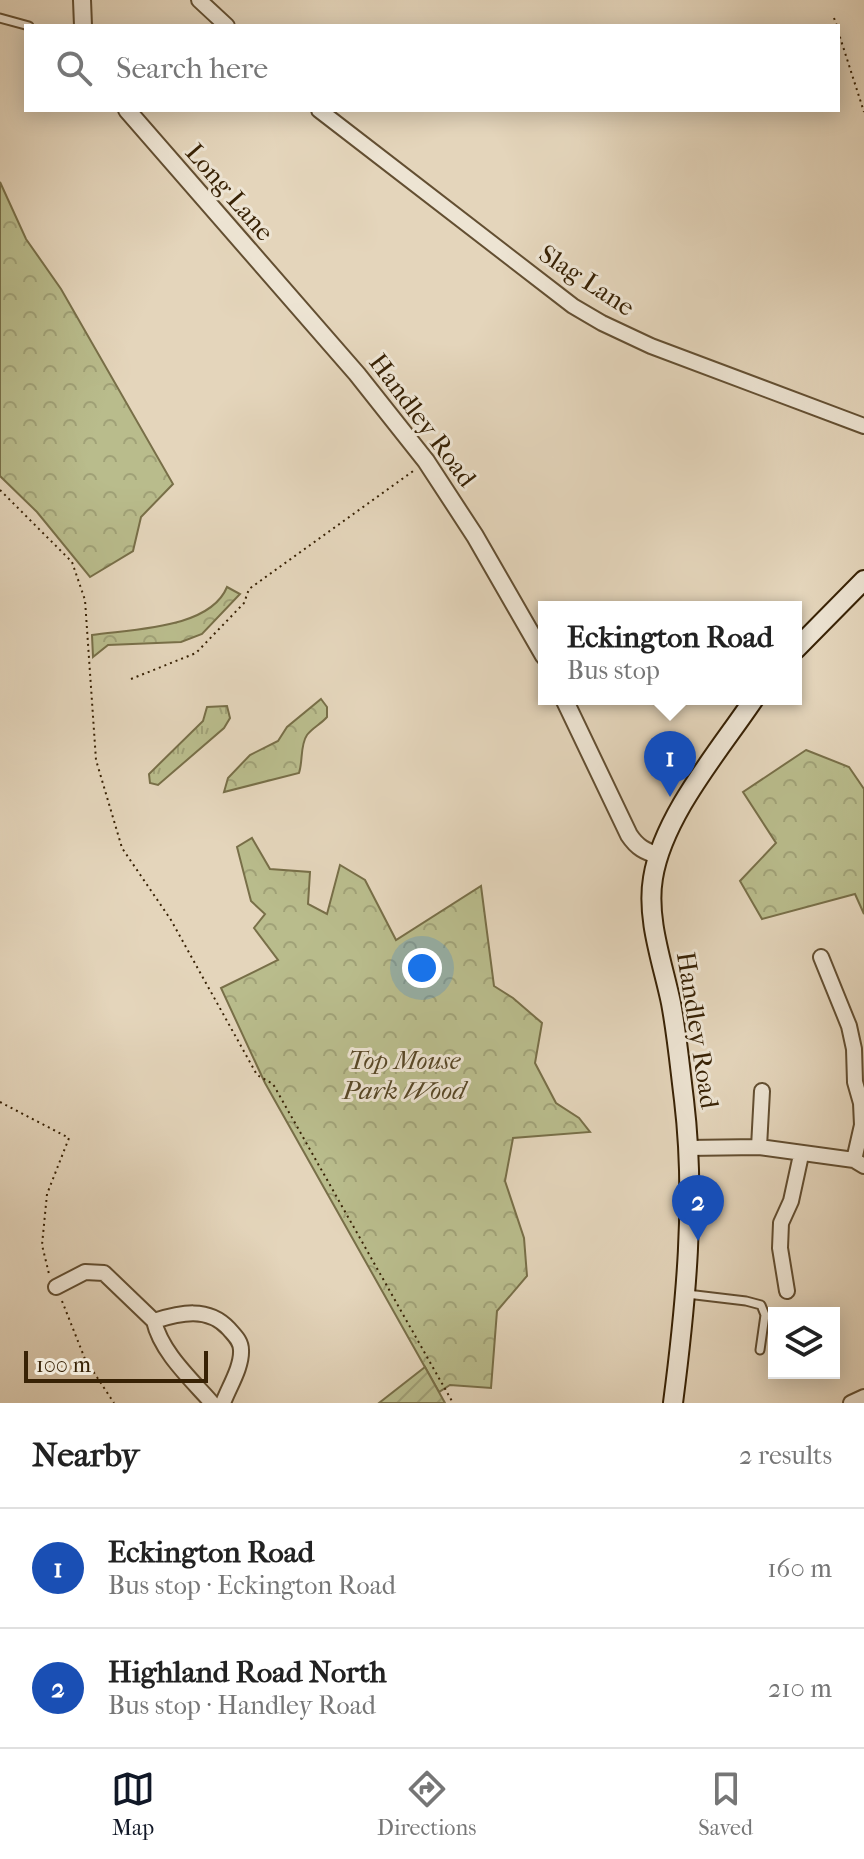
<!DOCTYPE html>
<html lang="en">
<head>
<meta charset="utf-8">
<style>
  :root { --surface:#fff; --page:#f2f2f2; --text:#222; --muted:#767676; --line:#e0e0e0; --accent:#111827 }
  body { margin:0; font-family:"IM FELL French Canon",serif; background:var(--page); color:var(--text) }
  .controls { position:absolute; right:24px; bottom:24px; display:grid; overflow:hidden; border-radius:0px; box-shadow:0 4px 20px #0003 }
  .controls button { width:72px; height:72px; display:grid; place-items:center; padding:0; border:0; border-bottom:2px solid var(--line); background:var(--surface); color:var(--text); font:40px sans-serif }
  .scale { position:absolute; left:24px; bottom:20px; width:184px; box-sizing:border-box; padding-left:8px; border:4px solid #382205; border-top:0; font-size:22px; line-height:28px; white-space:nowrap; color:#382205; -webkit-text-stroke:6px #ede4d3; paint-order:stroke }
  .you { position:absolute; left:422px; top:968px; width:28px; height:28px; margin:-20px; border:6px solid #fff; border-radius:50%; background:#1a73e8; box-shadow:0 0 0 12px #1a73e833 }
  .badge { display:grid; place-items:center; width:52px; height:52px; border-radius:50%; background:var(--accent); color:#fff; font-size:26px; font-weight:700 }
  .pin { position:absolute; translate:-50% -66px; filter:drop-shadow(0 2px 4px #0008) }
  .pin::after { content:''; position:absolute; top:42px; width:28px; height:24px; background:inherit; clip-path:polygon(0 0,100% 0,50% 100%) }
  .popup { position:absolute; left:538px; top:601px; width:264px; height:104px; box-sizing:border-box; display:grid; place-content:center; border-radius:0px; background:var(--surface); filter:drop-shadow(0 2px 6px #0005); font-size:26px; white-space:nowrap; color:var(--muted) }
  .popup b { font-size:30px; color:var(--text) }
  .popup::after { content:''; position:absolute; left:50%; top:100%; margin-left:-16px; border:16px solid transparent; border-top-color:var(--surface) }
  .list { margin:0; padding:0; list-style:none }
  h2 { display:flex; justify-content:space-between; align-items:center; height:104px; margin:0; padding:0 32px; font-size:34px }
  h2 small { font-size:26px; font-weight:400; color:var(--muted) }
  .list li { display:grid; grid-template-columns:52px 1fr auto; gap:24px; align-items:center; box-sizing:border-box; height:120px; padding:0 32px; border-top:2px solid var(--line) }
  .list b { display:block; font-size:30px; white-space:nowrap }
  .list p { margin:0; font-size:26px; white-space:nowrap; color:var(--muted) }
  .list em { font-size:26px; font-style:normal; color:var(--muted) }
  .icon { flex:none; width:44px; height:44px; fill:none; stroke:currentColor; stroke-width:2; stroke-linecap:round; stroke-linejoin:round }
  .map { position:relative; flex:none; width:864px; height:1403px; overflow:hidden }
  .search { position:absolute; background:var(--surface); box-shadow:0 4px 20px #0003; left:24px; right:24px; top:24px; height:88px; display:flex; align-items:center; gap:20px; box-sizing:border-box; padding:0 28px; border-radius:0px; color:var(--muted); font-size:30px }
  .sheet { height:344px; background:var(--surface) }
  nav { display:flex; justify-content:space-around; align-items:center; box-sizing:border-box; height:112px; border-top:2px solid var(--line); background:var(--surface); font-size:22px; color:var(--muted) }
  nav a { display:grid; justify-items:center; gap:4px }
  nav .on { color:var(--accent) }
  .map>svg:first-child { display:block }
  .grass { fill:url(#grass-tufts); stroke:#786f48; stroke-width:2 }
  .forest { fill:url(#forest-crowns); stroke:#786f48; stroke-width:2 }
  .garden { fill:url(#garden-furrows); stroke:#786f48; stroke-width:2 }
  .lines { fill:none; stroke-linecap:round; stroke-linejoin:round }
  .service-casing { stroke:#634f32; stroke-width:11 }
  .minor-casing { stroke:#634f32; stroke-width:18 }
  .tertiary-casing { stroke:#634f32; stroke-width:20 }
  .secondary-casing { stroke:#382205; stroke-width:22 }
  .path { stroke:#382205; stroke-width:2; stroke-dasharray:2 4; stroke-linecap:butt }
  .service { stroke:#ede4d3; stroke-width:7 }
  .minor { stroke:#ede4d3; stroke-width:14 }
  .tertiary { stroke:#ede4d3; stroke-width:16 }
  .secondary { stroke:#ede4d3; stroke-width:18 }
  .labels { text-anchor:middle; stroke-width:6; stroke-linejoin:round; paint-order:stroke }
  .street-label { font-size:26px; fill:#382205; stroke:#ede4d3 }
  .park-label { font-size:26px; font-style:italic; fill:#584827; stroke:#ede4d3 }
</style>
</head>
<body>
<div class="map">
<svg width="864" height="1403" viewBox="0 0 864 1403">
  <defs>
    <pattern id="grass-tufts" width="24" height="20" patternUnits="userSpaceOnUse" patternTransform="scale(2)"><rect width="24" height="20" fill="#b9bc8c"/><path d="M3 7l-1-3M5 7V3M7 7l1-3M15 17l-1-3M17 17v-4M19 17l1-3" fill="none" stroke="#a0a177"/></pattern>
    <pattern id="forest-crowns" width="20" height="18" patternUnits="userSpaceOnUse" patternTransform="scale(2)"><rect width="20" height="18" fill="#b9bc8c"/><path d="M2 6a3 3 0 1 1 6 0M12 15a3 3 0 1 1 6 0" fill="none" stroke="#a0a177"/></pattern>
    <pattern id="garden-furrows" width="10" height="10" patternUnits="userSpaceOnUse" patternTransform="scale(2)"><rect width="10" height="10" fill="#b9bc8c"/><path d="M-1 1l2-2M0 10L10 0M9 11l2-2" fill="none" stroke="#a0a177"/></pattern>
  </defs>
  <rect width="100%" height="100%" fill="#e4d5bb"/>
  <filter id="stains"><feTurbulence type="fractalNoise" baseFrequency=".0025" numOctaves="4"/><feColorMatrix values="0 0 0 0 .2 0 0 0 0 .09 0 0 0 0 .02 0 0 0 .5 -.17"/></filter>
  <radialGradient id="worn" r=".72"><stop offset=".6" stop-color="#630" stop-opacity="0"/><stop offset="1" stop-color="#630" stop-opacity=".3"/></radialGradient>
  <path class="grass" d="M227,706l3,12 -6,10 -66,57 -8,-2 -1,-9 54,-53 4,-14z"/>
  <path class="forest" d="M0,182l26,57 35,50 112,195 -32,33 -8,34 -43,26 -53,-65 -37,-36z
    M227,587l13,7 -38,40 -21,8 -73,3 -15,12 -1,-22c40,-6 118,-6 135,-48z
    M321,699l6,8v10c-6,7 -15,11 -20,18 -7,10 -4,26 -8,38l-75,19 4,-14 22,-23 28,-14 9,-14z
    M806,750l43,17 15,22v125l-9,-20 -93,25 -22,-38 36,-38 -33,-51z
    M252,838l18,31 40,3 -2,32 19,10 13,-49 25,15 31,60 85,-54 13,100 19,12 29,25 -7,40 21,40 23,15 11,14 -77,6 -8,43 19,57 3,38 -30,35 -6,77 -41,-3 -11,7 -174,-309 -44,-95 57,-28 -24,-32 11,-14 -14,-13 -14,-54z"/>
  <path class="garden" d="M425,1367l20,36h-66z"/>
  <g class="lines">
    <g class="service-casing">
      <path id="service" d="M0,18l29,8
        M687,1294l59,7 15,4 4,10 -5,35"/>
    </g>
    <g class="minor-casing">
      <path id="minor" d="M199,0l28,26
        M319,110l254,196 29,17 49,23 213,80
        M821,957l28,69 5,23 1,33 6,21 1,22 -8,35
        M759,1147l3,-56
        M687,1148l72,-1 95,13 10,6
        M56,1287l29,-15 19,1 50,48c26,-8 54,-15 75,8 6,7 12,12 12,21 1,17 -12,37 -18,53
        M787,1291l-7,-43 1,-25 10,-22 10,-46
        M154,1321c7,31 37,58 58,82
        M851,1403l13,-6"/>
    </g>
    <g class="tertiary-casing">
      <path id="tertiary" d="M82,0l1,26
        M127,110l230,264 69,87 49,75 69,120
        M564,699l65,136c8,12 16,17 30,20"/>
    </g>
    <g class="secondary-casing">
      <path id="secondary" d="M796,649l68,-69
        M673,1403c13,-100 23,-203 11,-303 -4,-32 -7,-65 -13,-97 -8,-39 -25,-84 -18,-125 10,-62 66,-127 101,-179"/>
    </g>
    <path class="path" d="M834,18l3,8
      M838,31l26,81
      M0,490l72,72 13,38 11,160 26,88 49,72 86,155 16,9 180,319
      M131,679l65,-26 48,-50 5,-14 167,-120
      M0,1102l69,36 -22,56 -5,51 7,29
      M62,1301l23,58 29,44"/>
    <use href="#service" class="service"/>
    <use href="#minor" class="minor"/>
    <use href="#tertiary" class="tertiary"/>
    <use href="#secondary" class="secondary"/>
  </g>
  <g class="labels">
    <g class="street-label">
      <text transform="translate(230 192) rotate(49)" y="9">Long Lane</text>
      <text transform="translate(587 280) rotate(33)" y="9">Slag Lane</text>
      <text transform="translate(423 420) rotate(53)" y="9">Handley Road</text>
      <text transform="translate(698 1030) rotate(81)" y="9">Handley Road</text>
    </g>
    <g class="park-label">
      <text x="404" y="1069">Top Mouse<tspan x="404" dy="30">Park Wood</tspan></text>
    </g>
  </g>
  <rect width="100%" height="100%" filter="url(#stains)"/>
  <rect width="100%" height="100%" fill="url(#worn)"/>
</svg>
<div class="controls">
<button><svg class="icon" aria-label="layers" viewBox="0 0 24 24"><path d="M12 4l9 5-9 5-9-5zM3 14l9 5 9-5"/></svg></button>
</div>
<div class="scale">100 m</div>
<div class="you"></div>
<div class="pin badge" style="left:670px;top:797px;background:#1a4fb4">1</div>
<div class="popup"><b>Eckington Road</b>Bus stop</div>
<div class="pin badge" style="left:698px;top:1241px;background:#1a4fb4">2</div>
<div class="search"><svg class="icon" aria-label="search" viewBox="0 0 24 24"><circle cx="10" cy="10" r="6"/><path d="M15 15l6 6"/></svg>Search here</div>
</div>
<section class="sheet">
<h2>Nearby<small>2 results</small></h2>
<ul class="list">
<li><span class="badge" style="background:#1a4fb4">1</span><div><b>Eckington Road</b><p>Bus stop · Eckington Road</p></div><em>160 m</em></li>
<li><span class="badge" style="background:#1a4fb4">2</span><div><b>Highland Road North</b><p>Bus stop · Handley Road</p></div><em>210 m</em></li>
</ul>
</section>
<nav>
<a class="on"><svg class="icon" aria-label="map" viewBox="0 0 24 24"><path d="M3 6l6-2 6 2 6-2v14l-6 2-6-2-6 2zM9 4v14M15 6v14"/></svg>Map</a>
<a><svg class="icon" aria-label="directions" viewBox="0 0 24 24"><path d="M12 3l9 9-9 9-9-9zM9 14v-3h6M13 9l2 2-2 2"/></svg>Directions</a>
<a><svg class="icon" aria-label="saved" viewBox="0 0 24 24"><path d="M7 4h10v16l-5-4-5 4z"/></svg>Saved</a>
</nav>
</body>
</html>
